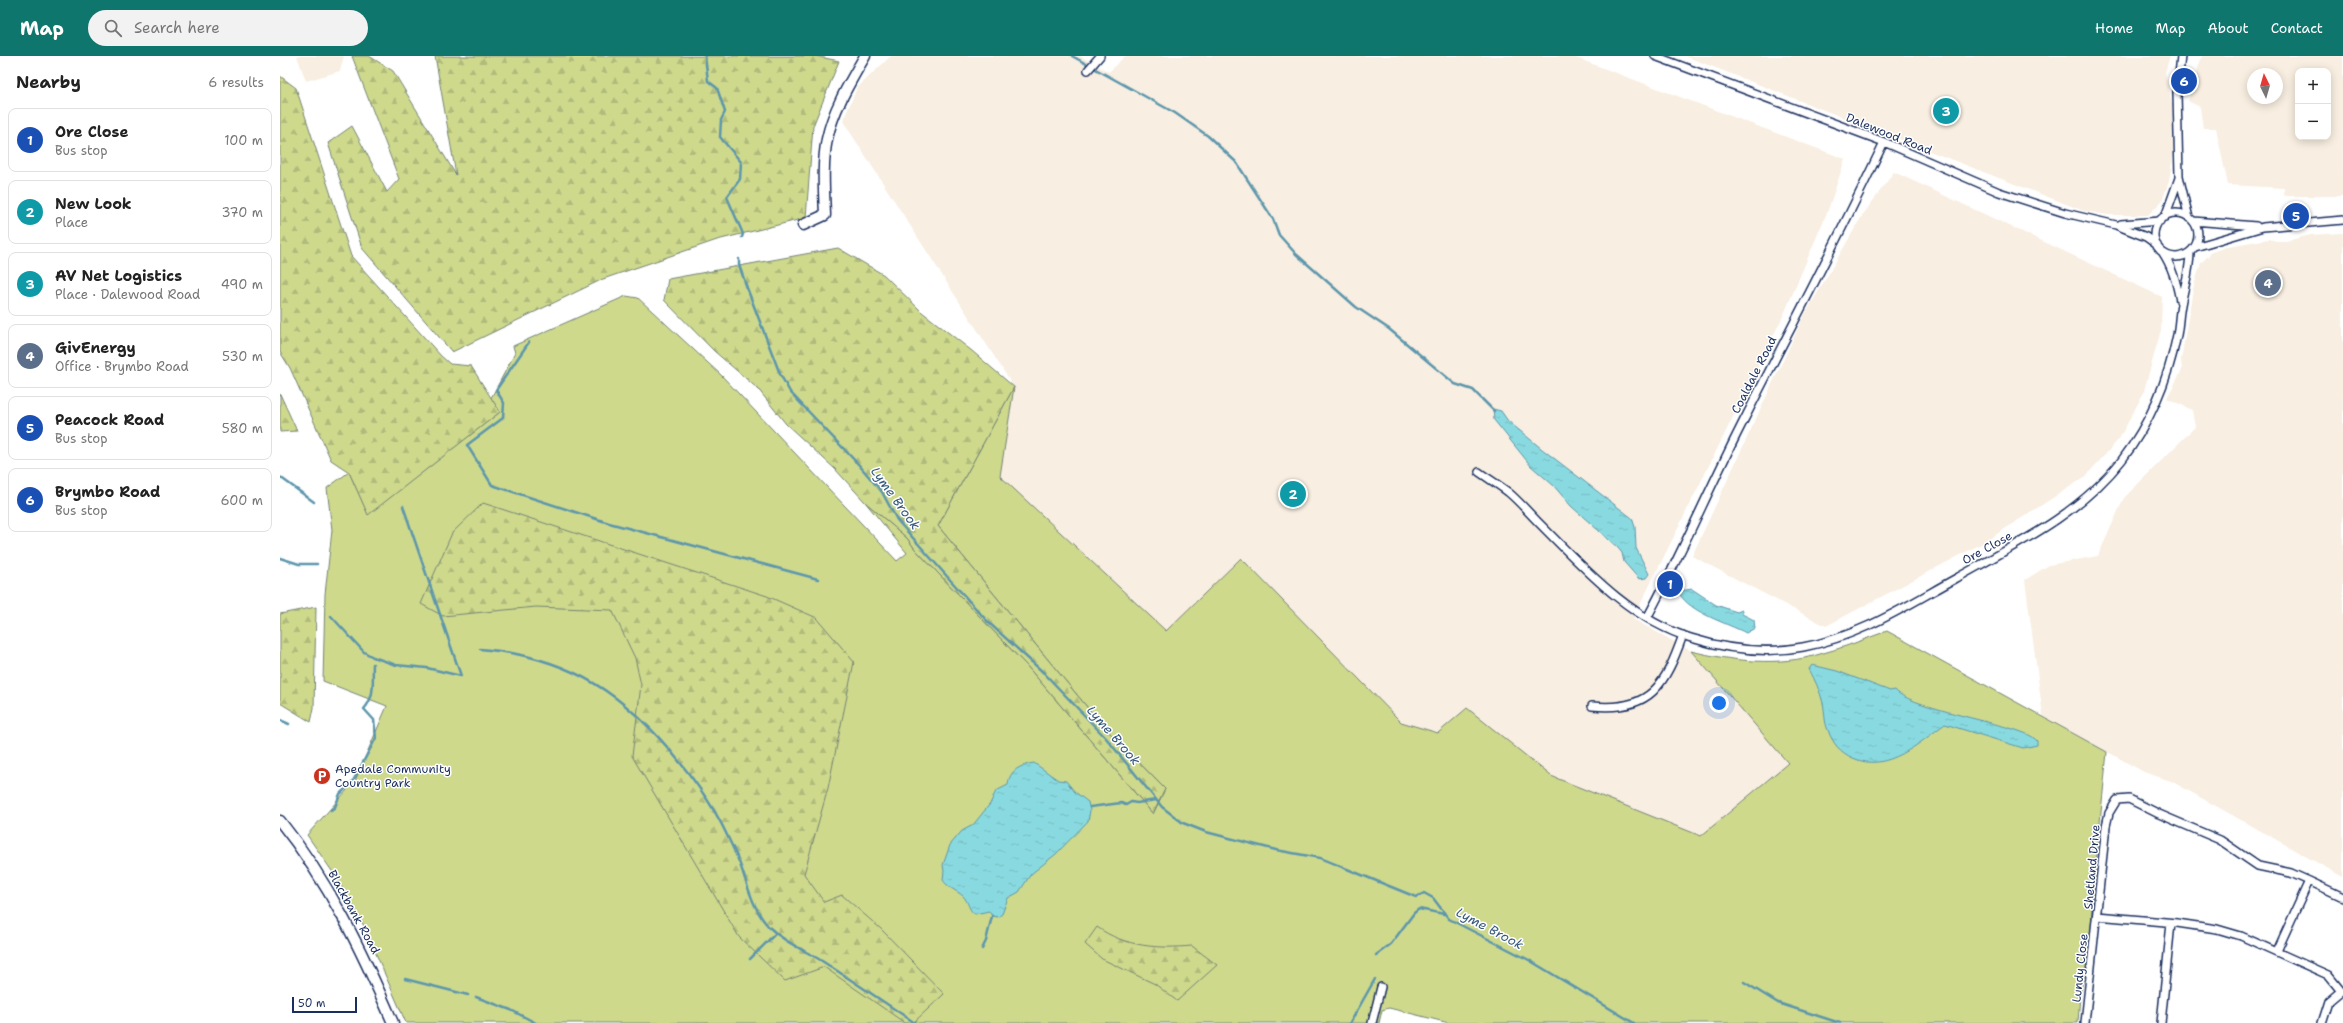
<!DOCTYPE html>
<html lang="en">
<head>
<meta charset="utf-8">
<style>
  :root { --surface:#fff; --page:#f2f2f2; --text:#222; --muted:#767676; --line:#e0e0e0; --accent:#0f766e }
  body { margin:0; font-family:"Shantell Sans",sans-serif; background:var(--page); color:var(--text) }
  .controls { position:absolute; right:12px; top:12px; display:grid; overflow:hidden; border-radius:8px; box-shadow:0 2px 10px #0003 }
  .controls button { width:36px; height:36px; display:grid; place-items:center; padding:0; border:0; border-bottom:1px solid var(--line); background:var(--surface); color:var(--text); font:20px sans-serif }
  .compass { position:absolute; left:1967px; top:12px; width:36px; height:36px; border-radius:50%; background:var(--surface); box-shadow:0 2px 10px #0003; rotate:355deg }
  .scale { position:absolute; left:12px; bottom:10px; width:65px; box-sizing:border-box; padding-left:4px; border:2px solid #1b2f5e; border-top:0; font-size:11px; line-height:14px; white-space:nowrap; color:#1b2f5e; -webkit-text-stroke:3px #fff; paint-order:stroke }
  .you { position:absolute; left:1439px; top:647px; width:14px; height:14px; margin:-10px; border:3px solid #fff; border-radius:50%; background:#1a73e8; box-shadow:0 0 0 6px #1a73e833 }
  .badge { display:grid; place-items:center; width:26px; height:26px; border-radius:50%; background:var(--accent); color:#fff; font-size:13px; font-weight:700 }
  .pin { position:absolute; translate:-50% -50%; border:2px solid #fff; box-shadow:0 1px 4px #0006 }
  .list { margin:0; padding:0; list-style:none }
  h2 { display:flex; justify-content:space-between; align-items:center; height:52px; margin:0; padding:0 16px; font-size:17px }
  h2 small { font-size:13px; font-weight:400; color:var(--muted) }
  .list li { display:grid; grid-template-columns:26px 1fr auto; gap:12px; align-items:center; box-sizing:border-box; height:64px; margin:0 8px 8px; padding:0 8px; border:1px solid var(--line); border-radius:8px }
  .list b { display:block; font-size:15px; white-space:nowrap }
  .list p { margin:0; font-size:13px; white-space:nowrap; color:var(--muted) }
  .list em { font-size:13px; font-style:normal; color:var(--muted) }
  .icon { flex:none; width:22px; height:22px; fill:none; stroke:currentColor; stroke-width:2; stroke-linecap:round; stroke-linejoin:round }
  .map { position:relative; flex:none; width:2063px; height:967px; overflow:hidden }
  header { display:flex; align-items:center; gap:24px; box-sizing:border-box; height:56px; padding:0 20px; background:var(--accent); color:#fff }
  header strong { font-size:19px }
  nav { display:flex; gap:22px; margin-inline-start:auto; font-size:14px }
  .search { width:280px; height:36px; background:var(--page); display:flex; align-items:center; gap:10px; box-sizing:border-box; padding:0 14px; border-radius:22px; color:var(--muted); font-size:15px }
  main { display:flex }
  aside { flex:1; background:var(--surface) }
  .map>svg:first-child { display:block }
  .built { fill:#f8eee1; fill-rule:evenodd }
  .grass { fill:#ced98c; stroke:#748475 }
  .forest { fill:url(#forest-firs); stroke:#748475 }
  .water { fill:url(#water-ripples); stroke:#5d96ac }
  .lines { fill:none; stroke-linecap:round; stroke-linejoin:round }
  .stream { stroke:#5d96ac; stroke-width:2.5 }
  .street-casing { stroke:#1b2f5e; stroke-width:10 }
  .secondary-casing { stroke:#1b2f5e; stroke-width:13 }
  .street { stroke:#fff; stroke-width:7 }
  .secondary { stroke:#fff; stroke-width:10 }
  .labels { text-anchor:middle; stroke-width:3; stroke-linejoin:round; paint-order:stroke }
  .street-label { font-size:12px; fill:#1b2f5e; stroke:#fff }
  .poi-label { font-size:12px; fill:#1b2f5e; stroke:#fff; text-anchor:start }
  .water-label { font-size:13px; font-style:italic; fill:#365a7e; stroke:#fff }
</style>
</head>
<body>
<header>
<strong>Map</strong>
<div class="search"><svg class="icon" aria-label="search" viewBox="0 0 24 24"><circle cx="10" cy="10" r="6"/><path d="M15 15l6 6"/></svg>Search here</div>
<nav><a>Home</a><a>Map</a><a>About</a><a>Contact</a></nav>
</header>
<main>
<aside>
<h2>Nearby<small>6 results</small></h2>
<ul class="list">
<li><span class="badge" style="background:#1a4fb4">1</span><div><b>Ore Close</b><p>Bus stop</p></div><em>100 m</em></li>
<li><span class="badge" style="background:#0f9aa8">2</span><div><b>New Look</b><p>Place</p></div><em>370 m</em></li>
<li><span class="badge" style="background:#0f9aa8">3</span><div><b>AV Net Logistics</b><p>Place · Dalewood Road</p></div><em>490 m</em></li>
<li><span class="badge" style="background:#5c6f8a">4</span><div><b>GivEnergy</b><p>Office · Brymbo Road</p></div><em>530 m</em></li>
<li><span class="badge" style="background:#1a4fb4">5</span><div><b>Peacock Road</b><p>Bus stop</p></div><em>580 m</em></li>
<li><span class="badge" style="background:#1a4fb4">6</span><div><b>Brymbo Road</b><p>Bus stop</p></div><em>600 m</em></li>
</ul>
</aside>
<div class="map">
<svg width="2063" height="967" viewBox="0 0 2063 967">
  <defs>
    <pattern id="forest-firs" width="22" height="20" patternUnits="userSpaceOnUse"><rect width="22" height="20" fill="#ced98c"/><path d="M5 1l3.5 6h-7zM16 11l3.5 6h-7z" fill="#b0bb7b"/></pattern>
    <pattern id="water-ripples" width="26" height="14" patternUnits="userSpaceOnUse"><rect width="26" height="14" fill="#89dae0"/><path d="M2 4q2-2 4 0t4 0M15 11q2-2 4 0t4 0" fill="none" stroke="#76bbc3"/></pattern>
  </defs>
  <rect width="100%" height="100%" fill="#fff"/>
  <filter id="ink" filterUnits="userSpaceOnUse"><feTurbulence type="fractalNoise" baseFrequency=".025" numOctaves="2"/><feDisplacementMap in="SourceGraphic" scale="8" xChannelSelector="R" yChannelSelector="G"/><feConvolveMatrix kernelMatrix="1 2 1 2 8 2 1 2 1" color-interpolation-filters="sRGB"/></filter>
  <g filter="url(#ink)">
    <path class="built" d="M17,0h47l-4,15 -34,10z
      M611,0h189l29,16 16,-16h446l274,103 -17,51 -44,104 -151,305 58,32 97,112 -87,73 -150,-60 -84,-68 -29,25 -37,-11 -160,-164 -75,73 -166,-155 14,-89 -171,-266 14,-33z
      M1405,0h485l-5,16 7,33 1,50 -4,26 -7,20 -14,14h-40l-24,-4z
      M1922,0h141v140h-59v-8l-56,-3 -12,-57h-13l-3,-21 -12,-6zM2018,15h30v66h-30zM1973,18h24v24h-24z
      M1614,116l268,125 -1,33 -18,64 -24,45 -34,38 -102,66 -157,83 -134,-70 111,-238 59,-102z
      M2063,177v644l-172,-96 -27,-9 -101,-56 -18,-136 24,-15 49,-9 26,-58 71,-71 -3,-17 -25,-12 15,-28 -1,-10 12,-71 8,-26 11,-11 17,-6 40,-7 8,2h9l25,-6z"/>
    <path class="grass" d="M346,240l12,2 83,77 176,186 10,-8 -42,-51 42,36 8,11 112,117 126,148 12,-25 -64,-65 -163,-198 76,-139 -14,89 166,155 75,-73 160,164 37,11 29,-25 84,68 150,60 87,-73 -97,-112c41,10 88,16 129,3 23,-6 45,-15 67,-23l220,121 -15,151 -1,40 -11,52 -2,28h-629l-60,-15 -7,2 -3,13h-973l-42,-97 -30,-52 -27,-39 48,-54 32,-75 -64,-25 2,-87 7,-64 -5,-42 22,-16 19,42 132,-102 -9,-14 24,-45 -2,-7z"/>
    <path class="forest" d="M72,0h17l24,15 63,104 -21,-119h380l24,5 -26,65 -7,92 -89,22 -114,39 -151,73 -90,-104 -34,-105 24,-17 35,66 12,-13z
      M0,20l16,12 55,168 90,100 9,8 21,2 29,46 -132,103 -19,-43 -18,-12 -41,-92 -10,-16z
      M558,192l46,27 38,37 50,39 42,36 -76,139 163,198 64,65 -12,25 -126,-148 -112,-117 -8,-11 -42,-36 -30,-33 -49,-45 -28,-35 -44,-38 -50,-51 4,-21z
      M0,338l17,37 -17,1z
      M203,447l284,93 50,22 37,44 -26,126 -24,86 20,28 18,-7 39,34 63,65 -31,29h-8l-81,-56 -39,14 -46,-44 -107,-181 9,-71 -6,-27 -23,-48 -76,-3 -93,9 -22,-12 31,-71z
      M36,551l-2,101 -3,14 -31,-19v-89z
      M817,871c28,20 62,22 95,19l25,19 -40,36 -22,-17 -53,-25 -17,-15z"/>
    <path class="water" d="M1213,353l8,2 7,10 34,28 90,69 3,9 1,21 13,26 -3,4 -7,1 -15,-17 -2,-9 -4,-5 -47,-42 -18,-21 -22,-19 -37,-46z
      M1412,533l24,16 21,7 5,-2v4l12,6 1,8 -9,5c-19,-10 -56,-20 -67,-40l1,-2z
      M1532,609l25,6 53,20 5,-1c11,15 98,32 121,40 8,3 16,5 21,11v4l-14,3 -78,-24c-25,18 -58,50 -92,34 -13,-6 -20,-14 -25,-28 -4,-8 -3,-19 -5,-27 -3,-12 -8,-23 -14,-34z
      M754,707l24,17 8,1 9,11 13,10 2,9 -2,10 -32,33 -25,20 -12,18 -11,6 -6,16 -4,3 -6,-1 -3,-5 -14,3c-7,-4 -6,-12 -12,-18 -7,-6 -15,-8 -20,-16l1,-9 -1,-6 7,-20 12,-14 11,-6 17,-21 6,-13 12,-6c1,-15 13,-20 26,-22z"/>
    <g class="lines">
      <path class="stream" d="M425,0l3,25 9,7 8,24 -4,8 -1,17 21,25 -1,17 -13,18 16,37 -1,3
        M792,0l103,57 33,23 28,26 37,57 6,16 17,19 60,53 33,22 66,55 18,6 21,21
        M459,203v6l8,23 33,86 10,18 69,73 23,27 15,28 55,62 36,40 56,51 62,65 56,69 21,16 23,9 70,18 44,8 96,39 8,-4 9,5 16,21 80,41 105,63
        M249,286l-33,48 8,13 -1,15 -36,27 25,40 117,38 209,56
        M0,421l34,25
        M0,502l19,6h18
        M51,560l33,36 9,5 23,8 31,3 34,8 -58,-170
        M200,593c90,7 147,46 202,116 16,20 32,43 43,66 6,13 13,26 17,39 7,20 12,41 27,57 15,15 35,23 53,34 31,20 62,41 93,62
        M0,664l9,4
        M810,751l31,-4 5,2 5,-3 6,1 19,-3
        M51,754l4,-3 5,-13 13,-13 23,-43 -2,-18 -10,-11c12,-14 8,-27 9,-45
        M702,893l4,-8 6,-25
        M1096,899l15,-11 23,-31 5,-4 25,5
        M470,903l26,-26
        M125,923l63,16
        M1464,926l34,21 62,20
        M196,941l35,13 25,13
        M1070,967l25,-44"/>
      <g class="street-casing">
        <path id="street" d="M1375,0l229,86 115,50 66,21 51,12 30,12 11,8
          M1901,0l-4,37 2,83 10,42
          M808,14l12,-14
          M1874 179a22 22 0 1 1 44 0a22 22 0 1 1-44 0Z
          M1885,161l14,-39
          M1913,165l63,5
          M1841,168l39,-3
          M1915,191l68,-20 80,-7
          M1883,197c10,15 14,31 17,48
          M1199,416c10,7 20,13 29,20 11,9 21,21 31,31 44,44 91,97 152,115 35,11 75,16 112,9 56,-10 103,-41 152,-68 60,-34 124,-64 167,-119 28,-37 46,-80 55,-125 2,-10 2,-20 4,-30 3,-18 9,-34 9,-53
          M1367,562c34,-63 62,-129 94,-192 48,-95 98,-188 143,-284
          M1312,650c59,6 73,-21 91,-71
          M1817,860l80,7 40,6 24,7 87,39 13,16
          M1997,895l32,-70 34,16
          M1092,967l9,-36
          M1805,967l21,-197 3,-13 8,-13 12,-1 30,15 61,26 38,26 33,7 18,8
          M1881,967l10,-100
          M2042,967l7,-22 12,-10"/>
      </g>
      <g class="secondary-casing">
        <path id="secondary" d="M523,169l22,-10c-1,-25 -3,-51 2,-76 6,-29 23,-57 38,-83
          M0,765c49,61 82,130 113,202"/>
      </g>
      <use href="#street" class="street"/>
      <use href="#secondary" class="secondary"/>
    </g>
  </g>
  <defs>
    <g id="parking-disc" transform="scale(0.9)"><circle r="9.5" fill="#c8321e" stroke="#fff"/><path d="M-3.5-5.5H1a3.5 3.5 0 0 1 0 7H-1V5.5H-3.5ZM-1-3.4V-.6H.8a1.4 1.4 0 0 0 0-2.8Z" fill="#fff"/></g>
  </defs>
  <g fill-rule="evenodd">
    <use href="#parking-disc" x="42" y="720"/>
  </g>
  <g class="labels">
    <g class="street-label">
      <text transform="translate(1609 78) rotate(22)" y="4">Dalewood Road</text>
      <text transform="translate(1474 319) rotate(-63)" y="4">Coaldale Road</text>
      <text transform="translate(1707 492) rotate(-29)" y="4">Ore Close</text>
      <text transform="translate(1812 811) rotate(-85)" y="4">Shetland Drive</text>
      <text transform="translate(74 856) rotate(61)" y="4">Blackbank Road</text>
      <text transform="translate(1800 912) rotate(-84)" y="4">Lundy Close</text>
    </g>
    <g class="poi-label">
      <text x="55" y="717">Apedale Community<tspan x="55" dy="14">Country Park</tspan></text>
    </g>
    <g class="water-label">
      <text transform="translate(616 442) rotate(54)" y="5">Lyme Brook</text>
      <text transform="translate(834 679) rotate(49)" y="5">Lyme Brook</text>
      <text transform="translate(1210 872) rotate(28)" y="5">Lyme Brook</text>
    </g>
  </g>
</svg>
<div class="controls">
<button>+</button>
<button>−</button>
</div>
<svg class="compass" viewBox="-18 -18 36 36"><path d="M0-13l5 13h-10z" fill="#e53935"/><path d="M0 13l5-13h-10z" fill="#767676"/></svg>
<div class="scale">50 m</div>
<div class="you"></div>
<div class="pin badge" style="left:1390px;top:528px;background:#1a4fb4">1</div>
<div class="pin badge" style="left:1013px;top:438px;background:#0f9aa8">2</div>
<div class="pin badge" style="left:1666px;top:55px;background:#0f9aa8">3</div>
<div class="pin badge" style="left:1988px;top:227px;background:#5c6f8a">4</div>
<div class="pin badge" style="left:2016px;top:160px;background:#1a4fb4">5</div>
<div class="pin badge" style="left:1904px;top:25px;background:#1a4fb4">6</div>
</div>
</main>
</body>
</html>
